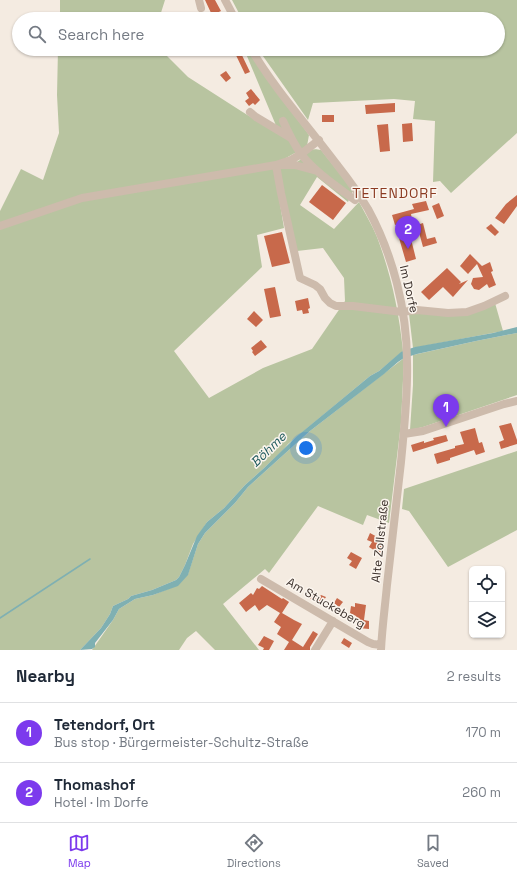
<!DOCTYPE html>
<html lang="en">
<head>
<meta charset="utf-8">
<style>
  :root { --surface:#fff; --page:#f2f2f3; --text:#1f2937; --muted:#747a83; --line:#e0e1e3; --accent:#7c3aed }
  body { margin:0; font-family:"Space Grotesk",sans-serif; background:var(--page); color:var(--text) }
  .controls { position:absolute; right:12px; bottom:12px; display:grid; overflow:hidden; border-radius:6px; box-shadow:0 1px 3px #0004 }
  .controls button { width:36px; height:36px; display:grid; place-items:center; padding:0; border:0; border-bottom:1px solid var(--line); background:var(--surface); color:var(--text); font:20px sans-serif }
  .you { position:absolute; left:306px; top:448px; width:14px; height:14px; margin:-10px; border:3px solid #fff; border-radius:50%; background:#1a73e8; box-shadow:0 0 0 6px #1a73e833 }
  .badge { display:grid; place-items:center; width:26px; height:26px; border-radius:50%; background:var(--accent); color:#fff; font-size:13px; font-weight:700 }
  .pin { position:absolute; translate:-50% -33px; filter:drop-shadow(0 1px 2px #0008) }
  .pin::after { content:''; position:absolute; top:21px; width:14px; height:12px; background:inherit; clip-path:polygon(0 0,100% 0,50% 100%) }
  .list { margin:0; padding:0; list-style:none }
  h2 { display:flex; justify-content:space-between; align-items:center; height:52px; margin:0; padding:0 16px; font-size:17px }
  h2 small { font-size:13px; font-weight:400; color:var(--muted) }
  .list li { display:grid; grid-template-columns:26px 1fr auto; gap:12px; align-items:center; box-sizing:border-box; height:60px; padding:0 16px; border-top:1px solid var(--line) }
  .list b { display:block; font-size:15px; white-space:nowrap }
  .list p { margin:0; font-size:13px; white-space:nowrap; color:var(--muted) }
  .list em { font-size:13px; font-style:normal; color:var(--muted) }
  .icon { flex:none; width:22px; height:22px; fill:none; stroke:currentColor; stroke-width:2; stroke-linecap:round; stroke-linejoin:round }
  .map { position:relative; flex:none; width:517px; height:650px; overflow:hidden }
  .search { position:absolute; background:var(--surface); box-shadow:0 1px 3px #0004; left:12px; right:12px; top:12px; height:44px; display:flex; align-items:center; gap:10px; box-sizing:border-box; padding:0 14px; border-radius:22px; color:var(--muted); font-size:15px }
  .sheet { height:172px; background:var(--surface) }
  nav { display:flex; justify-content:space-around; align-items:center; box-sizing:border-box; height:56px; border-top:1px solid var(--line); background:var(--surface); font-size:11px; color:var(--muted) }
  nav a { display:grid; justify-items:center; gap:2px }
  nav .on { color:var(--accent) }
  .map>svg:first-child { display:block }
  .green { fill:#b8c4a0 }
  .water { fill:#7fb0b2 }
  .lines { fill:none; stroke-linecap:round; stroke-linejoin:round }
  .stream { stroke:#7fb0b2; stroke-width:1.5 }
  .building { fill:#c8694b }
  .minor { stroke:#cdbbac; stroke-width:8 }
  .labels { text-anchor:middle; stroke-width:3; stroke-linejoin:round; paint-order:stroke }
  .street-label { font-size:12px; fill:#3b302b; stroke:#fbf5ee }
  .water-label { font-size:13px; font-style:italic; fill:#1f5a5e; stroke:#fbf5ee }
  .quarter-label { font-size:14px; letter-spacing:1px; fill:#8c3b22; stroke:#fbf5ee }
</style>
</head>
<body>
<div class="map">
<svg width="517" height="650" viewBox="0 0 517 650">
  <rect width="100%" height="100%" fill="#f4ebe1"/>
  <path class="green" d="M60,0h105l-6,19h-99z
    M232,0h285v133l-66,60 -11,-12 -7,1 2,-61 -22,-2 2,-18 -21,-2 -81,4 -5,17 -50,-71h240v-30h-256z
    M58,49h102l28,28 53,34 39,24 -36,-86h2l63,86 -2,11 -21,12 -12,10 10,60 -27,7 5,32 -88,84 35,47 54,-30 49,-19 33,-48 -1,-23 -21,-30 -26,3 -19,-82c7,-3 16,-5 22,-9 9,-7 8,-13 21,-10l32,40 -5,12 -31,-25 -17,28 34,24 25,-27c6,11 13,23 18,35 14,37 22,75 26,114l-24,20 -9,5 -82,68 -5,6 -19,18 -19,17 -21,23 -17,14 -14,22 -8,21 -6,12 -3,3 -24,10 -21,6 -3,3 -15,7 -3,8 -9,14 -21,22h-80v-439l21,-42 22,11 16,-47 -2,-38z
    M495,303l8,28 -90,17 -4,-34 17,-1 22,3z
    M517,333v62l-94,32 -13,3 3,-45v-30l63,-14z
    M404,358l-3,65 -12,100 -22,-8 -4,10 -45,-19 -49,67 -4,-4 -42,35 36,46h-44l-19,-19 -9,7 -8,12h-87l21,-30 6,-11 16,-10 18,-4 25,-10 10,-11 10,-30 7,-11 30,-30 13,-16 62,-56z
    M517,451v79l-69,37 -39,-56 -7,-2 2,-20z"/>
  <path class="water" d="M517,327v6l-41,8 -59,13 -13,4 -6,4 -14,12 -74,57 -62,56 -13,16 -30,30 -7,11 -10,31 -10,11 -25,9 -18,4 -16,10 -6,11 -18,23v4l-3,2 -12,1 21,-22 9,-14 3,-8 15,-7 3,-3 21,-6 24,-10 3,-3 6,-12 12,-29 10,-14 17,-14 21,-23 19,-17 32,-31 57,-47 17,-14 9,-5 22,-19 2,-1 12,-4 78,-14z"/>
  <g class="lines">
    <path class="stream" d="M0,618l90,-59"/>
  </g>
  <path class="building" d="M205,0h10l6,11 -9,4z
    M233,49h6l11,23 -5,2z
    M226,71l5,7 -5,4 -6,-7z
    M251,89l9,11 -5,5 -2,-2 -4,3 -4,-5 4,-3 -3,-5z
    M395,103v9l-29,2 -1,-9z
    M322,115h12v7h-12z
    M412,123l1,18 -10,1 -1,-18z
    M388,124l2,27 -10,1 -3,-27z
    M322,185l24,18 -13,17 -24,-18z
    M517,195v11l-13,18 -9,-6 11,-14z
    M426,201l3,9 -18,4 1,6 -17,5 -3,-10 22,-6 -2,-5z
    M439,203l5,13 -7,3 -5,-13z
    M423,223l4,16 8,-2 2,6 -14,4 -6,-22z
    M491,224l8,8 -4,4 -9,-8z
    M282,232l8,31 -18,4 -8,-31z
    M410,235l6,24 -10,3 -7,-24z
    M470,254l12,12 8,-4 3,9 -2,1 5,13 -7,3 -2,-4 -8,6 -5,-1 -3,-5 2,-6 10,-1 -6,-13 -9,10 -8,-8z
    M447,268l14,14 -2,2 9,-4 -15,17 -10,-10 -14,13 -8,-8z
    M275,287l6,29 -11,2 -6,-29z
    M308,298l2,10 -2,1 1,4 -6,1 -1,-4 -5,1 -2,-10z
    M254,311l9,9 -7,7 -9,-8z
    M261,340l6,7 -12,9 -3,-4 1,-1 -2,-3z
    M511,423l6,17v4l-16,5 -2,-7 5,-2 -5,-14z
    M475,428l4,15 3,-1 3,10 -9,3 -2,-5 -24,8v2l-13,4 -3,-10 21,-6v-2l9,-2 -4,-12z
    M446,435l2,6 -35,11 -2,-7 13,-4v2l10,-3 -1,-2z
    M370,533l9,5 -2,3 8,5 -5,8 -11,-7 3,-5 -5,-2z
    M351,552l11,6 -6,11 -7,-4 3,-4 -5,-3z
    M262,586l20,13 1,-1 6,4 -7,11 12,7 8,4 -10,16 11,7 10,-16 5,3 -8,13v3h-26l5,-8 -12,-8 4,-7 -7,-5 6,-9 -13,-8 -8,6 -4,-6 -9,7 -7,-9 12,-10 2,2 4,-7 2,1z
    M312,591l8,5 1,-1 5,2 -4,6 -3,-2 -2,2 -9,-6z
    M337,598l6,4 -4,5 -5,-4z
    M355,603l11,2 -2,15 5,1v8l-10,-1v-2h-3v-10l-6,-3 1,-7 4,1z
    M264,636l10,5 -5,9h-6l1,-2 -6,-3z
    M344,638l8,5 -3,5 -8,-5z"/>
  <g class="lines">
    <path class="minor" d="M199,0l2,8
      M225,0l10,19
      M222,19l10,-5
      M251,49c25,42 58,78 87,117 11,14 21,28 30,43 25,46 39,101 39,153 1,33 -3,67 -6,100 -5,41 -9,82 -14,123 -2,22 -5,43 -6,65
      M250,112l6,5 35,21
      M283,121c5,11 10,22 18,33 14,18 35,32 54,46
      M317,171l-22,-6h-19l5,28 19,85 15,7 5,4 5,9 5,5 6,3h17l49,6 15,-2 31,3 19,-1 17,-6 21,-10
      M0,226l82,-28 194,-33 15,-5 10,-6 18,-14
      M404,434l19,-3 81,-27 13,-3
      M261,579l107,63 5,2 8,1
      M315,650l18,-29"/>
  </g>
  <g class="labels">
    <g class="street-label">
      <text transform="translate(409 289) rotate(77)" y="4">Im Dorfe</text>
      <text transform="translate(380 541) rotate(-84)" y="4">Alte Zollstraße</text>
      <text transform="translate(326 603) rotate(30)" y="4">Am Stuckeberg</text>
    </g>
    <g class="water-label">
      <text transform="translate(268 449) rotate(-44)" y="5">Böhme</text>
    </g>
    <g class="quarter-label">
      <text x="395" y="198">TETENDORF</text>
    </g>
  </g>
</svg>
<div class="controls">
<button><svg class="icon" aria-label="locate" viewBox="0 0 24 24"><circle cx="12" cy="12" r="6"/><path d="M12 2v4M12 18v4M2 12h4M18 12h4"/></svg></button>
<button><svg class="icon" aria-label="layers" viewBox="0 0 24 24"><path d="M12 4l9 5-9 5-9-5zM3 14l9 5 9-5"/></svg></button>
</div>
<div class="you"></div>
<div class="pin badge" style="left:446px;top:427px">1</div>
<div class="pin badge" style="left:408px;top:249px">2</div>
<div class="search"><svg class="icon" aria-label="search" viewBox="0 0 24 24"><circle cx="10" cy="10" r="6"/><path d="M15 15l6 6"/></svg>Search here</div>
</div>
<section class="sheet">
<h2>Nearby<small>2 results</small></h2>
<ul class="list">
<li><span class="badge">1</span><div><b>Tetendorf, Ort</b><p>Bus stop · Bürgermeister-Schultz-Straße</p></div><em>170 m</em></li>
<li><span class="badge">2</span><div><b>Thomashof</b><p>Hotel · Im Dorfe</p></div><em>260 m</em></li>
</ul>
</section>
<nav>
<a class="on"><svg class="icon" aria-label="map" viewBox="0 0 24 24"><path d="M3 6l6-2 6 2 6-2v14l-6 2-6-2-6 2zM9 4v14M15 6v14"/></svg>Map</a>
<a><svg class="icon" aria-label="directions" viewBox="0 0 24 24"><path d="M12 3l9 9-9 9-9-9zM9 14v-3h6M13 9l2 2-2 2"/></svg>Directions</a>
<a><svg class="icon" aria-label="saved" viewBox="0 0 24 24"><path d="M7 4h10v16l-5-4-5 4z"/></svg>Saved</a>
</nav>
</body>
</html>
